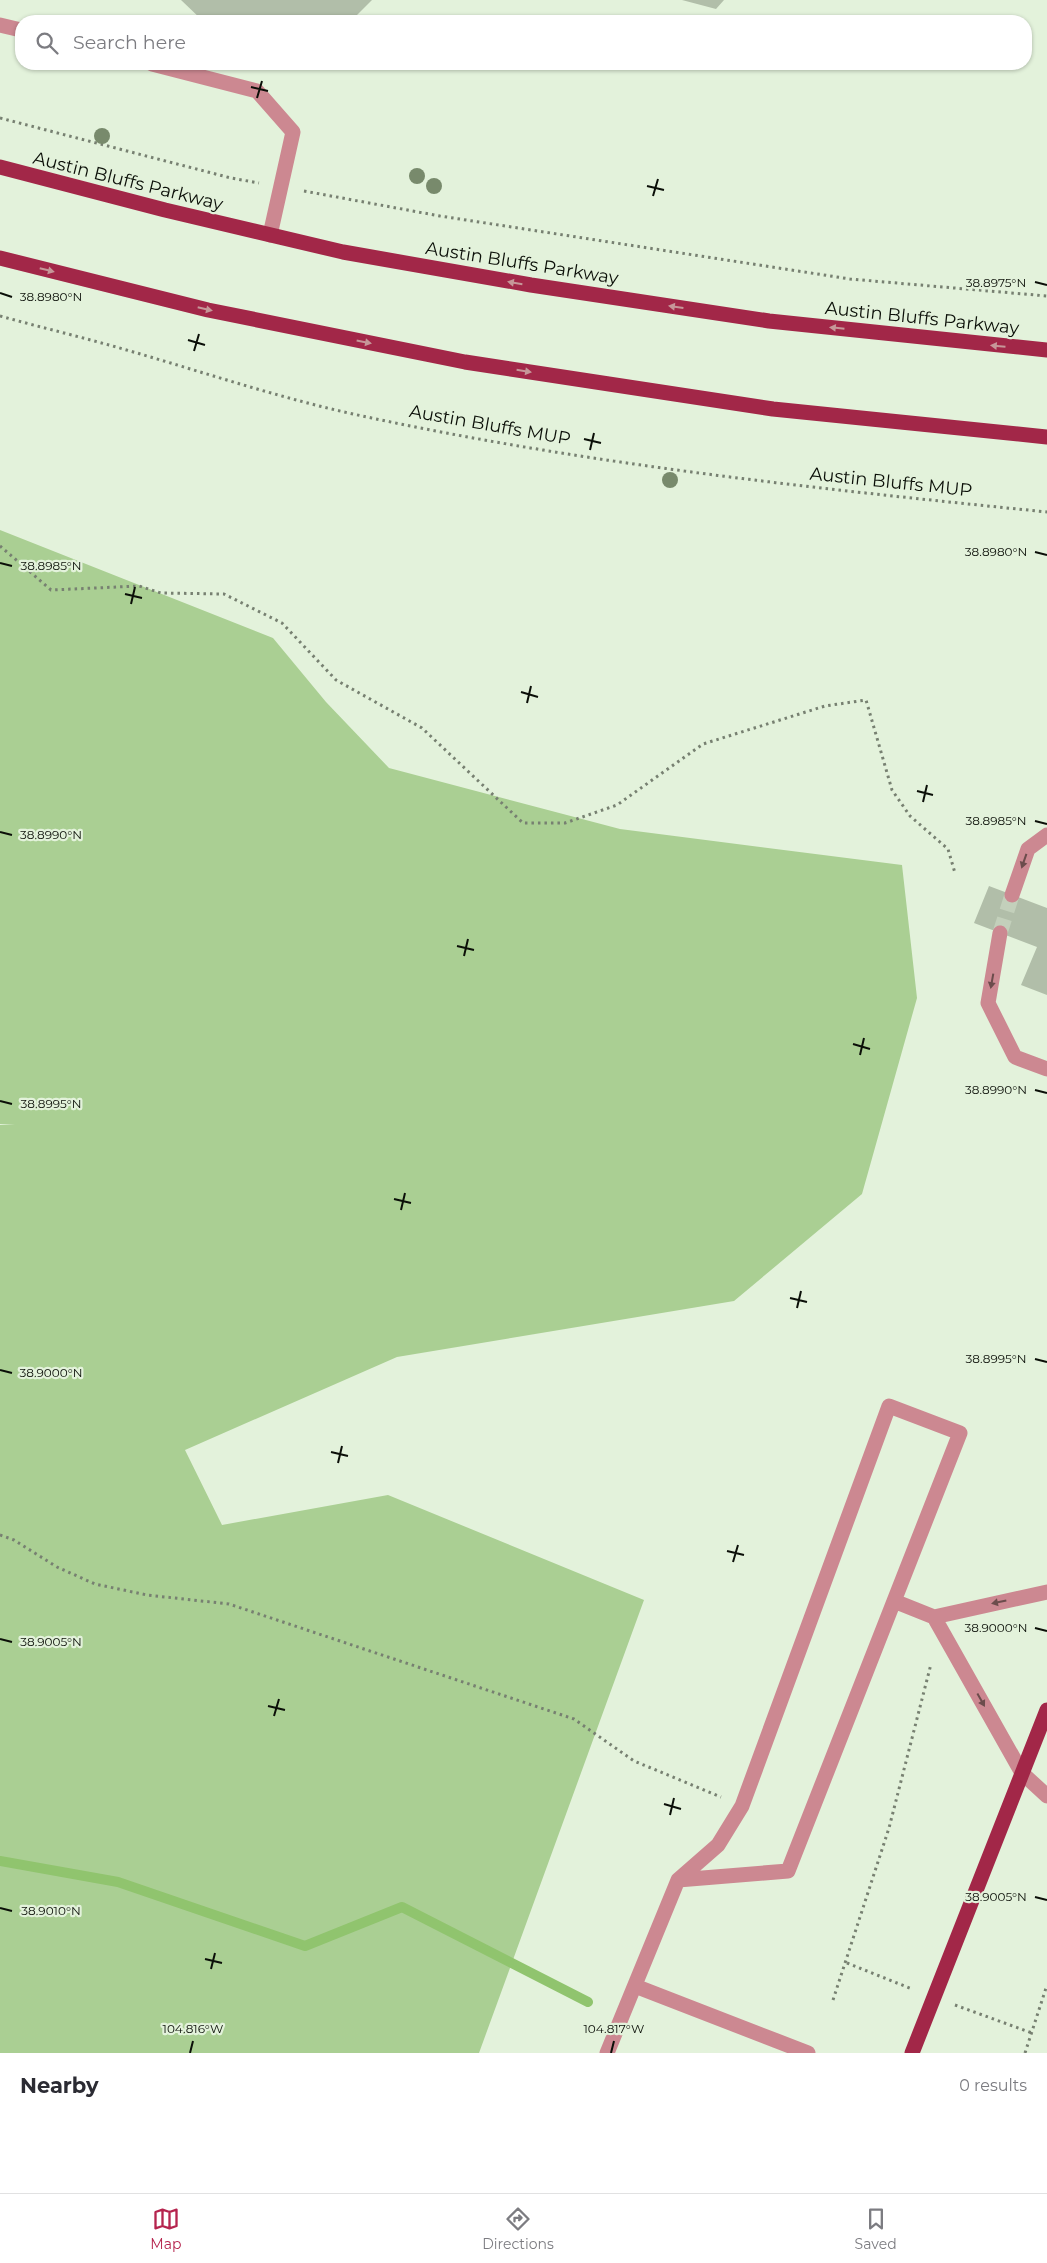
<!DOCTYPE html>
<html lang="en">
<head>
<meta charset="utf-8">
<style>
  :root { --surface:#fff; --page:#f7f7f7; --text:#2b2b33; --muted:#7c7c81; --line:#e1e1e2; --accent:#b5244e }
  body { margin:0; font-family:Montserrat,sans-serif; background:var(--page); color:var(--text) }
  .list { margin:0; padding:0; list-style:none }
  h2 { display:flex; justify-content:space-between; align-items:center; height:65px; margin:0; padding:0 20px; font-size:21px }
  h2 small { font-size:16px; font-weight:400; color:var(--muted) }
  .icon { flex:none; width:28px; height:28px; fill:none; stroke:currentColor; stroke-width:2; stroke-linecap:round; stroke-linejoin:round }
  .map { position:relative; flex:none; width:1047px; height:2053px; overflow:hidden }
  .search { position:absolute; background:var(--surface); box-shadow:0 1px 4px #0004; left:15px; right:15px; top:15px; height:55px; display:flex; align-items:center; gap:12px; box-sizing:border-box; padding:0 18px; border-radius:20px; color:var(--muted); font-size:19px }
  .sheet { height:140px; background:var(--surface) }
  nav { display:flex; justify-content:space-around; align-items:center; box-sizing:border-box; height:70px; border-top:1px solid var(--line); background:var(--surface); font-size:14px; color:var(--muted) }
  nav a { display:grid; justify-items:center; gap:2px }
  nav .on { color:var(--accent) }
  .map>svg:first-child { display:block }
  .green { fill:#aacf93 }
  .lines { fill:none; stroke-linecap:round; stroke-linejoin:round }
  .stream { stroke:#90c46e; stroke-width:10 }
  .building { fill:#b1bea9 }
  .minor-tunnel { stroke:#c3d0bb; stroke-width:15; stroke-dasharray:15 8; stroke-linecap:butt }
  .path { stroke:#778071; stroke-width:3; stroke-dasharray:2.5 4; stroke-linecap:butt }
  .minor { stroke:#cc8891; stroke-width:15 }
  .major { stroke:#a22748; stroke-width:15 }
  .tree { fill:#788a6c }
  .oneway { fill:#c69799 }
  .oneway2 { fill:#6c4c4c }
  .ticks { fill:none; stroke:#0b0f08; stroke-width:2 }
  .labels { text-anchor:middle; stroke-width:4.5; stroke-linejoin:round; paint-order:stroke }
  .street-label { font-size:18px; fill:#0b0f08; stroke:#e3f2db }
  .ticks-label { font-size:12px; text-anchor:middle; fill:#0b0f08; stroke:#e3f2db; stroke-width:4.5; stroke-linejoin:round; paint-order:stroke }
</style>
</head>
<body>
<div class="map">
<svg width="1047" height="2053" viewBox="0 0 1047 2053">
  <rect width="100%" height="100%" fill="#e3f2db"/>
  <path class="green" d="M0,530l273,108 53,64 63,66 231,61 282,36 15,133 -55,196 -128,107 -337,56 -212,93 37,75 166,-30 256,105 -165,453h-479v-928l15,-1h-15z"/>
  <g class="lines">
    <path class="stream" d="M0,1861l118,21 187,64 97,-39 186,95"/>
  </g>
  <path class="building" d="M181,0h191l-21,21h-148z
    M682,0h42l-8,9z
    M989,886l58,22v87l-26,-10 16,-38 -63,-24z"/>
  <g class="lines">
    <path class="minor-tunnel" d="M1000,933l12,-38"/>
    <path class="path" d="M0,118l231,60 28,5
      M304,191l136,25 410,63 197,17
      M0,316c36,10 73,19 109,29 86,24 171,54 258,72 224,48 453,72 680,95
      M0,546l51,44 88,-4 22,7 63,1 58,29 54,57 86,48 101,95h42l52,-18 86,-61 122,-38 41,-6 26,90 18,26 38,33 7,24
      M0,1535l14,5 43,27 38,17 52,11 82,9 345,115 60,42 87,36
      M847,1963l65,26
      M833,2000l56,-172 42,-164
      M955,2005l77,28
      M1025,2053l22,-68"/>
    <path class="minor" d="M0,25l21,5
      M152,64l105,27 36,41 -23,103
      M1012,895l16,-46 19,-14
      M1000,933l-12,70 27,54 32,12
      M1047,1592l-113,25 88,156 25,23
      M894,1601l40,16
      M635,1986l173,67
      M607,2053l71,-173 40,-35 24,-39 147,-400 71,27 -172,438 -110,9"/>
    <path class="major" d="M0,167l165,43 178,42 188,33 238,36 278,29
      M0,258l208,52 257,52 308,47 274,28
      M912,2053l135,-343"/>
  </g>
  <g class="tree">
    <circle cx="102" cy="136" r="8"/>
    <circle cx="417" cy="176" r="8"/>
    <circle cx="434" cy="186" r="8"/>
    <circle cx="670" cy="480" r="8"/>
  </g>
  <defs><path id="oneway-solid" d="M-6-.8H1V-3.2L6.5 0L1 3.2V.8H-6Z" transform="scale(1.25)"/></defs>
  <g class="oneway">
    <use href="#oneway-solid" transform="translate(47 270) rotate(14)"/>
    <use href="#oneway-solid" transform="translate(515 283) rotate(-170)"/>
    <use href="#oneway-solid" transform="translate(676 307) rotate(-172)"/>
    <use href="#oneway-solid" transform="translate(205 309) rotate(13)"/>
    <use href="#oneway-solid" transform="translate(837 328) rotate(-174)"/>
    <use href="#oneway-solid" transform="translate(364 342) rotate(11)"/>
    <use href="#oneway-solid" transform="translate(998 346) rotate(-175)"/>
    <use href="#oneway-solid" transform="translate(524 371) rotate(9)"/>
  </g>
  <g class="oneway2">
    <use href="#oneway-solid" transform="translate(1024 861) rotate(109)"/>
    <use href="#oneway-solid" transform="translate(992 981) rotate(100)"/>
    <use href="#oneway-solid" transform="translate(999 1602) rotate(168)"/>
    <use href="#oneway-solid" transform="translate(981 1700) rotate(61)"/>
  </g>
  <path class="ticks" d="M251,87l17,4M257,98l5,-17M647,186l17,4M653,196l5,-17M1035,282l12,3M0,293l12,4M188,340l17,5M194,351l5,-17M584,439l17,4M590,450l4,-17M1035,552l12,3M0,563l12,3M125,594l17,4M131,604l4,-17M521,692l17,5M527,703l4,-17M917,791l16,4M923,802l4,-17M1035,821l12,3M0,832l12,3M457,946l17,4M464,956l4,-17M853,1044l17,5M860,1055l4,-17M1035,1090l12,3M0,1101l12,3M394,1199l17,4M401,1210l4,-17M790,1298l17,4M797,1308l4,-17M1035,1359l12,3M0,1370l12,3M331,1452l17,4M338,1463l4,-17M727,1551l17,4M733,1562l5,-17M1035,1628l12,3M0,1639l12,3M268,1706l17,4M274,1716l5,-17M664,1804l17,5M670,1815l4,-17M1035,1897l12,3M0,1908l12,3M205,1959l17,4M211,1969l4,-16M190,2053l3,-12M611,2053l3,-12"/>
  <g class="labels">
    <g class="street-label">
      <text transform="translate(128 181) rotate(14)" y="6">Austin Bluffs Parkway</text>
      <text transform="translate(522 263) rotate(9)" y="6">Austin Bluffs Parkway</text>
      <text transform="translate(922 318) rotate(6)" y="6">Austin Bluffs Parkway</text>
      <text transform="translate(490 425) rotate(10)" y="6">Austin Bluffs MUP</text>
      <text transform="translate(891 482) rotate(6)" y="6">Austin Bluffs MUP</text>
    </g>
  </g>
  <g class="ticks-label">
    <text x="996" y="287">38.8975°N</text>
    <text x="51" y="301">38.8980°N</text>
    <text x="996" y="556">38.8980°N</text>
    <text x="51" y="570">38.8985°N</text>
    <text x="996" y="825">38.8985°N</text>
    <text x="51" y="839">38.8990°N</text>
    <text x="996" y="1094">38.8990°N</text>
    <text x="51" y="1108">38.8995°N</text>
    <text x="996" y="1363">38.8995°N</text>
    <text x="51" y="1377">38.9000°N</text>
    <text x="996" y="1632">38.9000°N</text>
    <text x="51" y="1646">38.9005°N</text>
    <text x="996" y="1901">38.9005°N</text>
    <text x="51" y="1915">38.9010°N</text>
    <text x="193" y="2033">104.816°W</text>
    <text x="614" y="2033">104.817°W</text>
  </g>
</svg>
<div class="search"><svg class="icon" aria-label="search" viewBox="0 0 24 24"><circle cx="10" cy="10" r="6"/><path d="M15 15l6 6"/></svg>Search here</div>
</div>
<section class="sheet">
<h2>Nearby<small>0 results</small></h2>
<ul class="list">
</ul>
</section>
<nav>
<a class="on"><svg class="icon" aria-label="map" viewBox="0 0 24 24"><path d="M3 6l6-2 6 2 6-2v14l-6 2-6-2-6 2zM9 4v14M15 6v14"/></svg>Map</a>
<a><svg class="icon" aria-label="directions" viewBox="0 0 24 24"><path d="M12 3l9 9-9 9-9-9zM9 14v-3h6M13 9l2 2-2 2"/></svg>Directions</a>
<a><svg class="icon" aria-label="saved" viewBox="0 0 24 24"><path d="M7 4h10v16l-5-4-5 4z"/></svg>Saved</a>
</nav>
</body>
</html>
